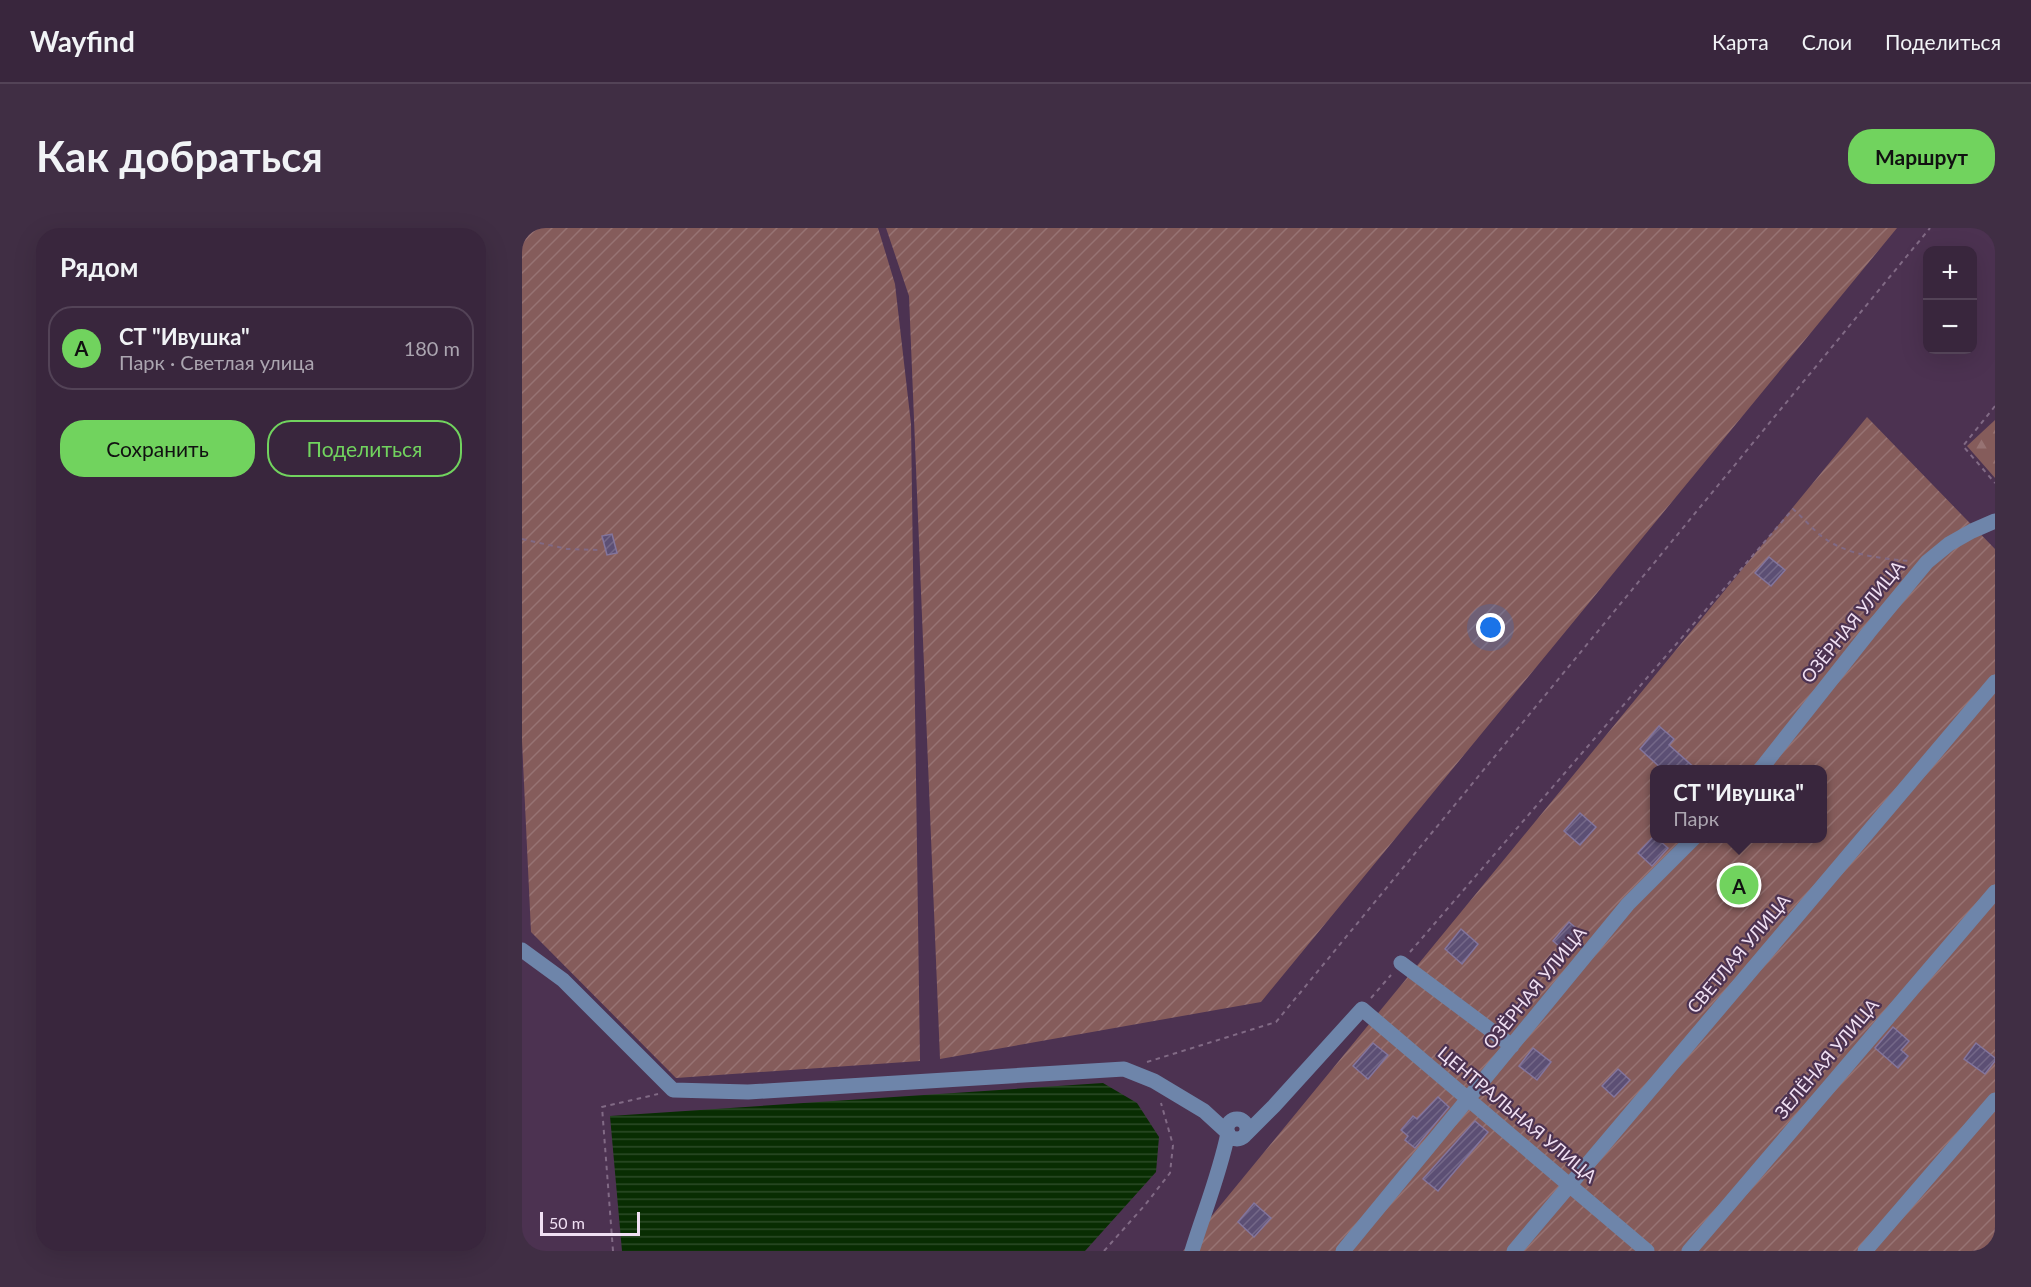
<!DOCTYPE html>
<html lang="ru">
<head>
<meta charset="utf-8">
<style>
  :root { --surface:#39263d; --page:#402e44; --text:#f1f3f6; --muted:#aba5b0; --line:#534357; --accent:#71d35e }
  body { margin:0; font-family:Lato,sans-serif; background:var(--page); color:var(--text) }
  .controls { position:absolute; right:18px; top:18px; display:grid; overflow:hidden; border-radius:12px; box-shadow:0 6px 24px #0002 }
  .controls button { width:54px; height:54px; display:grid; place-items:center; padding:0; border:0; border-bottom:2px solid var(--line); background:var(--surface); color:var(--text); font:30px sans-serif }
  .scale { position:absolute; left:18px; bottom:15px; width:100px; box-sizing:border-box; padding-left:6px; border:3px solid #f0e0f3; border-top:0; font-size:16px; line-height:21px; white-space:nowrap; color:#f0e0f3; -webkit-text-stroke:4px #4c3251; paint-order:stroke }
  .you { position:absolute; left:969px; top:400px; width:21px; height:21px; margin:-15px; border:4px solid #fff; border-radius:50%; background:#1a73e8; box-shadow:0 0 0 9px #1a73e833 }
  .badge { display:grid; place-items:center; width:39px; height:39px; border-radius:50%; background:var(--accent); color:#111; font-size:20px; font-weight:700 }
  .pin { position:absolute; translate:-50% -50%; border:3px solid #fff; box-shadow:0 2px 6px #0006 }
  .popup { position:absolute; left:1128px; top:537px; width:177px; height:78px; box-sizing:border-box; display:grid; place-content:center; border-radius:12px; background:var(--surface); filter:drop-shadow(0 2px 4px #0005); font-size:20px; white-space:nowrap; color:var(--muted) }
  .popup b { font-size:22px; color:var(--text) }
  .popup::after { content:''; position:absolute; left:50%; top:100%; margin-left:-12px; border:12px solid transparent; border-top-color:var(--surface) }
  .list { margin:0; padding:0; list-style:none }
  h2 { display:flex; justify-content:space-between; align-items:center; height:78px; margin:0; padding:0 24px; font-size:26px }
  h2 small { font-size:20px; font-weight:400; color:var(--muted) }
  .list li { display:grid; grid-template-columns:39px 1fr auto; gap:18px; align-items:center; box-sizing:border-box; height:84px; margin:0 12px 12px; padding:0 12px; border:2px solid var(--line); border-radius:24px }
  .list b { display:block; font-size:22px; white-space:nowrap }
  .list p { margin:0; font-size:20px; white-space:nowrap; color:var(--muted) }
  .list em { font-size:20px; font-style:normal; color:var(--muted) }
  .actions { display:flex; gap:12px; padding:18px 24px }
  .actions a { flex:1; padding:14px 0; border:2px solid var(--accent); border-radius:24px; text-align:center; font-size:21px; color:var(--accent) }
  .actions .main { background:var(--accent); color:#111 }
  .map { position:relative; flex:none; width:1473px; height:1023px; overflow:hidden; border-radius:24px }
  header { display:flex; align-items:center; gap:36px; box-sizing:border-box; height:84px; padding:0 30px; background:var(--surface); border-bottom:2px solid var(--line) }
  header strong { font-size:28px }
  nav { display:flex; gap:33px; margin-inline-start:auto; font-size:21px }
  .intro { display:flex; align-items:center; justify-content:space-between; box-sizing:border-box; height:144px; padding:0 36px }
  h1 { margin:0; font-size:42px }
  .button { padding:15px 27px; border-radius:24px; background:var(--accent); color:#111; font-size:21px; font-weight:700 }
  main { display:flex; gap:36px; padding:0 36px }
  aside { flex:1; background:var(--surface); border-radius:24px; box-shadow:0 6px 24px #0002 }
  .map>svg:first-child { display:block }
  .forest { fill:url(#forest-firs) }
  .garden { fill:url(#garden-furrows); fill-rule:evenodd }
  .water { fill:url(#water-rules) }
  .building { fill:url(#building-hatch); stroke:#83759d; stroke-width:1.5 }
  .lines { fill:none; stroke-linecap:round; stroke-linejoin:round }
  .path { stroke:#816a85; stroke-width:2; stroke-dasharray:4.5 4.5; stroke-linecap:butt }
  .minor { stroke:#6e85aa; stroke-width:15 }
  .labels { text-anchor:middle; stroke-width:4.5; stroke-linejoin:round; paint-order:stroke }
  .street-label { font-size:18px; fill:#f0e0f3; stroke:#4c3251 }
</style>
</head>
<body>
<header>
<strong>Wayfind</strong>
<nav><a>Карта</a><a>Слои</a><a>Поделиться</a></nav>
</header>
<div class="intro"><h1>Как добраться</h1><a class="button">Маршрут</a></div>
<main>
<aside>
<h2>Рядом<small></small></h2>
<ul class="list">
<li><span class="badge">A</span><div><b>СТ &quot;Ивушка&quot;</b><p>Парк · Светлая улица</p></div><em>180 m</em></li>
</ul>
<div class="actions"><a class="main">Сохранить</a><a>Поделиться</a></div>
</aside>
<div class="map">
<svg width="1473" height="1023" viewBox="0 0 1473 1023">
  <defs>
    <pattern id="forest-firs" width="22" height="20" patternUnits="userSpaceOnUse" patternTransform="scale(1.5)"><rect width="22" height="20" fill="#855c5b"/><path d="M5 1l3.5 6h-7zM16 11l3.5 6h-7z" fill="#977373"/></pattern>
    <pattern id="garden-furrows" width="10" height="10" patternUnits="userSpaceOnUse" patternTransform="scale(1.5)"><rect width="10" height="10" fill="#855c5b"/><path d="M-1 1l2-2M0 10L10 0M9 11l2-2" fill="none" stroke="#977373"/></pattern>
    <pattern id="water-rules" width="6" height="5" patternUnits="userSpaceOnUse" patternTransform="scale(1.5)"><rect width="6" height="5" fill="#082d02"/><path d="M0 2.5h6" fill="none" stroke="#2c4b27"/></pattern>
    <pattern id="building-hatch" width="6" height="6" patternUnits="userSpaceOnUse" patternTransform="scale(1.5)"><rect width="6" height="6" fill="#5c4f74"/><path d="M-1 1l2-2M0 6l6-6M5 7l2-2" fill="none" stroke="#746888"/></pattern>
  </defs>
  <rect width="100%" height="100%" fill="#4c3251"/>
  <path class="forest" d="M1473,192v58l-28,-32z"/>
  <path class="garden" d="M0,0h356l17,56 16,140 9,637 -244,17 -145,-146 -9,-191z
    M364,0h1011l-636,774 -321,57 -31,-763z
    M1345,189l128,132v702h-812zM1133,542h168v68h-168z"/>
  <path class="water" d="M581,855l34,20 22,34 -3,35 -71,79h-463l-12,-135z"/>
  <path class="building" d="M90,306l5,19 -10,2 -5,-19z
    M1247,329l16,13 -14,16 -16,-13z
    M1137,498l15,13 -5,6 28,25h-34l-23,-21z
    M1058,585l16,14 -16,18 -16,-14z
    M1132,608l14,12 -16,18 -14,-13z
    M1047,694l13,11 -16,19 -13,-11z
    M939,701l17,15 -16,20 -17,-15z
    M1371,799l16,14 -8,9 7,6 -10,12 -23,-20z
    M851,815l15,12 -20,24 -15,-13z
    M1454,815l19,15v3l-10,13 -21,-15z
    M1011,820l18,14 -14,18 -18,-14z
    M1096,841l12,11 -16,17 -12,-11z
    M916,869l11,10 -34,41 -10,-8 3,-4 -7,-6 12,-14 4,3z
    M953,893l13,11 -50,59 -15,-12z
    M732,975l17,15 -17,19 -16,-15z"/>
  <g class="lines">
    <path class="path" d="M1464,0l9,7
      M1473,178l-32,40 32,37
      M0,311l45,10 31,1
      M888,724l383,-443c9,8 18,18 27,26 25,20 58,23 89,26
      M849,770l20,-23
      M625,834l129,-40 654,-794
      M91,1023l-11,-144 56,-13
      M582,1023l41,-46 25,-32 3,-28 -12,-42"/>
    <path class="minor" d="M1238,542l109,-138 58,-70 22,-18 23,-13 23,-10
      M0,722l41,30 110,110 75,2 376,-23 30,12 50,30 24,22c-8,40 -24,79 -36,118
      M879,735l111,83
      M705 901a10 10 0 1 1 20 0a10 10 0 1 1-20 0Z
      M724,906l28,-28 88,-97 285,242
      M821,1023l285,-347 66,-66
      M992,1023l481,-569
      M1167,1023l306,-359
      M1343,1023l130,-151"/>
  </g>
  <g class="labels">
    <g class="street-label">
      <text transform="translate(1331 394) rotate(-51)" y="6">ОЗЁРНАЯ УЛИЦА</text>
      <text transform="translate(1217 726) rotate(-50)" y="6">СВЕТЛАЯ УЛИЦА</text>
      <text transform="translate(1013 760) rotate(-51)" y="6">ОЗЁРНАЯ УЛИЦА</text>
      <text transform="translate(1305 831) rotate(-50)" y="6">ЗЕЛЁНАЯ УЛИЦА</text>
      <text transform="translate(995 887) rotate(40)" y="6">ЦЕНТРАЛЬНАЯ УЛИЦА</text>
    </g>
  </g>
</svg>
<div class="controls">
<button>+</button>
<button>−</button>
</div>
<div class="scale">50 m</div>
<div class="you"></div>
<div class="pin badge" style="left:1217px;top:657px">A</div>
<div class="popup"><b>СТ &quot;Ивушка&quot;</b>Парк</div>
</div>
</main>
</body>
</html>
